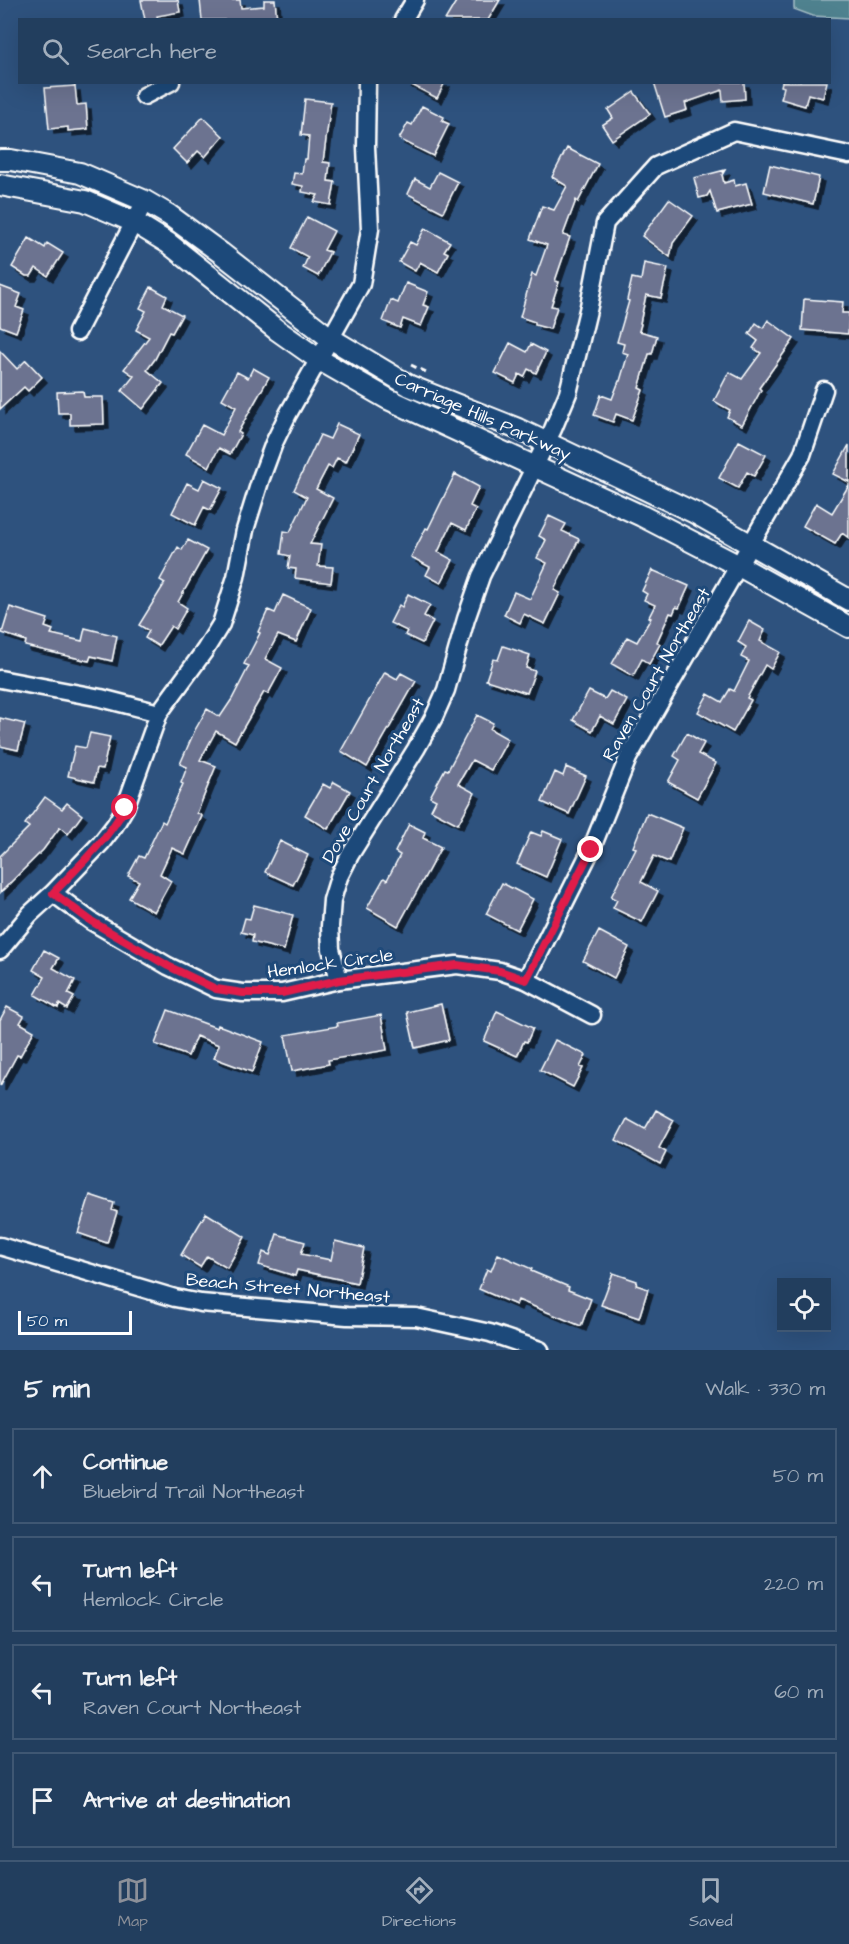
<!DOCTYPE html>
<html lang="en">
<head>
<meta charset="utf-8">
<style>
  :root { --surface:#223e5e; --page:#2a4564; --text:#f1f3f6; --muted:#a2aebc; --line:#3f5773; --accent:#8c9099 }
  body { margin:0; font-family:"Architects Daughter",sans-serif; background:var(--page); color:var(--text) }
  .controls { position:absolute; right:18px; bottom:18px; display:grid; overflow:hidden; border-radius:0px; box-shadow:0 6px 24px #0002 }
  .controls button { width:54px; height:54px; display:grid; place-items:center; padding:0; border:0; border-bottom:2px solid var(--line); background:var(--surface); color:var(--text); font:30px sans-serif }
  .scale { position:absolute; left:18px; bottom:15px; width:114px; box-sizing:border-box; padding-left:6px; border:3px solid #fff; border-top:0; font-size:16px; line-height:21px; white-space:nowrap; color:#fff; -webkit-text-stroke:4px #1f4a7a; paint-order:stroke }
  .stop { position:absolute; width:18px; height:18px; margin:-14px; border:4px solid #e11d48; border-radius:50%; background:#fff }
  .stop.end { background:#e11d48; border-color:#fff; box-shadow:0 2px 6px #0008 }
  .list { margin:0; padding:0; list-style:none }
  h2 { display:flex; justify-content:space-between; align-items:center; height:78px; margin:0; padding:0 24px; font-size:26px }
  h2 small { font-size:20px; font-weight:400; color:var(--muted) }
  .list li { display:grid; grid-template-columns:39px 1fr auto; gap:18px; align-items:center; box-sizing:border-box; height:96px; margin:0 12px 12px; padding:0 12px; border:2px solid var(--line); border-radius:0px }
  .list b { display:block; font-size:22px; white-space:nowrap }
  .list p { margin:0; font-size:20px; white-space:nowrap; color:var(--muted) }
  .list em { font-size:20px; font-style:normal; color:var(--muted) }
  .icon { flex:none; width:33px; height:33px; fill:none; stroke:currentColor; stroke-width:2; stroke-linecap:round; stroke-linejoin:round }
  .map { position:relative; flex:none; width:849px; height:1350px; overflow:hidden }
  .search { position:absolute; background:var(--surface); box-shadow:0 6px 24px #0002; left:18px; right:18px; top:18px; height:66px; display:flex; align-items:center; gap:15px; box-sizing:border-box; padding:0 21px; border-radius:0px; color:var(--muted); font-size:22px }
  .sheet { height:510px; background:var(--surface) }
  nav { display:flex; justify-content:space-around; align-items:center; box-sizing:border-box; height:84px; border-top:2px solid var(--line); background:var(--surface); font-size:16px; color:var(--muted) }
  nav a { display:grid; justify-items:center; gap:3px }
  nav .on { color:var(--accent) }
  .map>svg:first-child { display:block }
  .green { fill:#4f828f; stroke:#a7c0c7; stroke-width:1.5 }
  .building { fill:#6c7390; stroke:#fff; stroke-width:1.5; filter:url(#shadow) }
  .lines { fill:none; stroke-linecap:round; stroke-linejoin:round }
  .minor-casing { stroke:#fff; stroke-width:21 }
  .tertiary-casing { stroke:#fff; stroke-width:24 }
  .path { stroke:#fff; stroke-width:3; stroke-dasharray:6 4.5; stroke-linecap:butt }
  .minor { stroke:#1f4a7a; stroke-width:16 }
  .tertiary { stroke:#1f4a7a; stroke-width:20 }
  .route { stroke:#e11d48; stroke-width:8 }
  .labels { text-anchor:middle; stroke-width:6; stroke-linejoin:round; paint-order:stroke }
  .street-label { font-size:18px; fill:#fff; stroke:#1f4a7a }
</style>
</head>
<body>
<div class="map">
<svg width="849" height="1350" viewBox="0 0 849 1350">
  <defs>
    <filter id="shadow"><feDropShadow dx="5" dy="5" stdDeviation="0" flood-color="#0009"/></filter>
  </defs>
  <rect width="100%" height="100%" fill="#2e527e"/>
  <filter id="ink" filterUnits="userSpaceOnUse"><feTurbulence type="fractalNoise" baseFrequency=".0167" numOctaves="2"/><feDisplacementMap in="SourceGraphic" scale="12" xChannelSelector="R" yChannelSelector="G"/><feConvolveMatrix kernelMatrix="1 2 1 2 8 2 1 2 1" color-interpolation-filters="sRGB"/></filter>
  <g filter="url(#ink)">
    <path class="green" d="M794,0h55v18l-36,-2 -19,-7z"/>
    <path class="building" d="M141,0h37l2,12 -23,4 1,4h-13z
      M200,0h40l1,8 23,-2v-6h11l2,20h-75z
      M457,0h43l-12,20h-43z
      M406,82h39l-8,16z
      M654,82h90l1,17 -22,2 -1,-11 -37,13 2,7 -22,7z
      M782,82h45l-4,16 -15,-4 -3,12 -24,-7 3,-12 -3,-1z
      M75,86l2,19 9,-1 2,25 -20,2v-4l-19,2 -4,-41z
      M634,92l16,22 -38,26 -10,-15 11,-7 -5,-8z
      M305,99l26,3 -8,60 7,1 -2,18 7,1 -4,23 -17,-3 4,-7 -16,-3 1,-6 -11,-2 2,-11 8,1 2,-15h3l2,-23 -8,-1z
      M422,106l22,11 -2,4 7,3 -16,32 -34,-17 9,-16 4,2z
      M203,117l20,19 -18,21 -7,-6 -11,12 -14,-14z
      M567,148l31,16 -20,38 -2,-2 -13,35 7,2 -15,44 4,1 -8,24 6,1 -7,22 -15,-4v-3l-15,-5 12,-43 4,2 11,-31 -17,-6 12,-33 12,4 13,-24 -15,-9z
      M770,165l49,12 -6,27 -49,-12z
      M725,170l-3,5 2,8 10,-3 1,6 11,-3 6,21 -35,9 -7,-22 -3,5 -8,2 -5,-20z
      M438,172l20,10 -15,30 -35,-18 7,-15 15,8z
      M669,199l24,17 -20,27 -3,14 -28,-21z
      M307,217l27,14 -10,19 6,2 -12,24 -15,-8 5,-11 -17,-9z
      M425,228l25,14 -6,9 4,2 -10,19 -18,-10 -5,9 -16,-9 11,-20 6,3z
      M29,238l16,10 2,-5 16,10 -15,23 -12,-8 -5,8h-5l-14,-9z
      M644,263l24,5 -7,30 -15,-3 -6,28 1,1 -2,7 18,5 -5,18h-3l-10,34 4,2 -11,30 -16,-6 -3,8 -19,-7 7,-20 11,4 7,-18h1l8,-27 -6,-2 2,-8 -7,-2 12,-41 -2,-1 5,-22 9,2z
      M406,283l22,9 -5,13 6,2 -8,19 -18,-7 -3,9 -17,-7 8,-21 7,3z
      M0,286l21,8 -5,13 8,3 -8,22 -16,-6z
      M151,287l16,9 -4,9 19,10 -10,18 -3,-1 -14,27 -8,11 16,13 -20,26 -21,-18 12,-15 -10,-7 25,-32 -13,-7 10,-19 -6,-3z
      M804,299l39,3 -1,11h7l-1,21 -46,-4z
      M768,320l26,19 -35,49 2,2 -19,35 -15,-8 3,-7 -16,-9 15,-29 13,7 19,-26 -8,-5 5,-7 -9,-7 7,-11 7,5z
      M510,343l17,9 4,-8 15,8 -10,21 -8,-4 -4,8 -5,-3 -4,9 -20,-10z
      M0,351l17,18 9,-9 16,17 -14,14 -4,-4 -24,22z
      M253,368l16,9 -31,55 3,2 -11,20 -11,-6 -10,19 -23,-13 16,-29 19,10 15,-28 -14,-8 15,-27 11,6z
      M83,391l1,6h19l1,27 -34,1v-12h-12l-1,-21z
      M337,424l22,10 -13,28 -9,-4 -5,10 -4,-2 -12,23 17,9 -23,46 11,1 -3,21 15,1 -2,16 -36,-5 1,-9 -8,-1 2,-12 -9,-2 3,-23 6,1 17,-35 -13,-7 26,-55 10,4z
      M739,441l27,14 -12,21 -7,-4 -9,16 -19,-10z
      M849,445v37l-16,-8z
      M455,474l24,13 -9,19 6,3 -10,21 -14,-7 -14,29 15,8 -12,23 -15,-8 4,-8 -19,-10 15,-29 2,1z
      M204,479l18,9 -12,22 -6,-3 -9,18 -23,-12 15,-30 12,6z
      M849,485v53l-7,-5 -7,11 -32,-18 13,-23 16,10z
      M549,516l17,8 -4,7 17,8 -25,51 6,3 -15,31 -21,-10 -4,9 -16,-8 10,-23 16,7 17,-36 -10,-5 9,-18 -7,-4z
      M188,540l19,10 -29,52 9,6 -12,21 -4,-3 -13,20 -13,-8 4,-7 -10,-6 26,-42 -5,-3 18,-33 4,3z
      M652,570l37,16 -10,22 -3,-1 -3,7 -3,-1 -13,29 3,2 -11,20 -7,-5 -9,17 -21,-12 15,-27 10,5 14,-24 -2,-1 6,-12 -11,-5 3,-6 -5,-3z
      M408,594l22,11 -6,11 9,5 -11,22 -17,-8 2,-4 -17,-8 9,-18 3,2z
      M283,595l28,13 -15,34 -18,-7 -13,24 17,9 -14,26 -4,-2 -29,50 -19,-11 -16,29 16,6 -19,47 5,3 -17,38 -13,-6 -12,26 11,7 -17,31 -25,-14 10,-17 -11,-5 11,-20 5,2 18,-37 3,2 18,-39 -2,-1 6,-16 -7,-3 15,-34 12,-21 13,8 12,-18 17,-33 -5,-2 16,-31 -2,-1 10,-22 7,3z
      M10,607l38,12 -3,8 8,3 -2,4 31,7 3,-13 32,8 -5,25 -21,-5 -2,5 -64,-15 1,-5 -24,-8z
      M749,621l16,9 -5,11 20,11 -9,17 -6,-4 -18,33 4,2 -18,32 -35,-20 10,-18 14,8 8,-13 4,2 15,-30 -8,-4 5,-10 -8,-5z
      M503,646l27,9 -4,13 9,3 -8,22 -41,-13 7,-21 5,1z
      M385,672l12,7 4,-6 15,8 -49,86 -26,-16z
      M589,691l16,8 5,-8 17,9 -13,24 -14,-8 -8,15 -19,-11z
      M477,715l16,8 -3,6 18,10 -17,31 -19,-10 -14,24 17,9 -17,31 -27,-14 5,-10 -6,-3 15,-28 3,1z
      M0,718l25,6 -7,26 -18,-4z
      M90,733l20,4 -7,32 -6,-1 -3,14 -26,-6 7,-30 11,2z
      M687,733l17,10 -6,11 18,9 -19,35 -29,-16 12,-22 -6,-4z
      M566,767l20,9 -17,38 -27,-12 13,-30 8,4z
      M334,782l16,9 -22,38 -23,-14 18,-31 7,4z
      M45,797l17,12 5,-6 15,12 -14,19 -8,-7 -17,23 -43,43v-37l29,-29 -4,-3z
      M647,813l36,15 -14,34 -15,-6 -13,26 17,9 -16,31 -29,-14 4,-8 -6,-3 25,-49 -3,-1z
      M409,824l16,8 -2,6 18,9 -43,79 -31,-18 17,-30 3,2 13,-25 -5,-3z
      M543,831l19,8 -16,38 -29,-13 14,-32 10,4z
      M280,841l28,14 -15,30 -28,-13z
      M502,883l31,16 -16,31 -31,-16z
      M254,905l39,10 -9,35 -32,-8 1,-7 -12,-3 4,-14 5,1z
      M599,931l30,16 -15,31 -31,-17z
      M44,950l15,8 -6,10 22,12 -7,14 6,3 -7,12 -8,-5 -1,4 -23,-13 10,-18 -12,-7z
      M441,1004l8,36 -34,8 -8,-36z
      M7,1007l17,9 -4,7 14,8 -14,25 -3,-1 -17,31v-66z
      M168,1010l49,18 1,-3 45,17 -11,30 -38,-14 5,-13 -23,-9 -8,20 -33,-12z
      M497,1011l36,17 -6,14 -3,-1 -7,15 -33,-15z
      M381,1015l6,35 -59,10 1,4 -37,7 -7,-36 53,-9 -1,-3z
      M555,1040l31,15 -6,12 3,1 -10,19 -33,-17z
      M656,1110l18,10 -15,28 7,4 -6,12 -44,-24 11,-21 18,10z
      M90,1195l24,8 -2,7 5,2 -10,31 -29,-10z
      M206,1213l39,24 -18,31 -20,-12 -7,11 -19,-12z
      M277,1234l28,8 -4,12 30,6 4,-19 29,7 -7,35 -60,-13 -2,6 -36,-11 4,-13 7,3z
      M498,1254l34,15 -1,2 38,16 -1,3 23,9 -10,27 -63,-26 -2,5 -37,-16 8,-20 4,2z
      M613,1273l24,8 -1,4 12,4 -9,29 -38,-13z"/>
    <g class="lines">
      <g class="minor-casing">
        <path id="minor" d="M403,20l12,-20
          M144,96l27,-14
          M77,332l68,-131
          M0,679l101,19 58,15
          M53,893l38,28 77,45 48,23 27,4h39l57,-13 118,-15 43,6 26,9 66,35
          M0,950l30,-36 23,-21 48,-50 14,-18 10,-17 34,-95 46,-63 16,-26 15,-47 9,-47 16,-52 13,-35 14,-29 73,-130 9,-55 -4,-82 1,-65
          M339,980l-8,-31 -1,-23 2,-26 7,-23 11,-22 66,-106 18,-32 12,-27 20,-71 15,-43 72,-147 15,-36 21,-87 16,-83 51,-57 78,-35 115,24
          M526,980l65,-130 37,-92 174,-303 22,-65
          M0,1246l175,52 26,5 146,13 69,1 74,16 50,17"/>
      </g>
      <g class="tertiary-casing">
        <path id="tertiary" d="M0,160h11l69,13 65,28 24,14 52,38 109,85 80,48 108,43 177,84 154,87
          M0,185l85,16 49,21 34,21 109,87 41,29 70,40 254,117 97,50 110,61"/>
      </g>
      <path class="path" d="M411,365l15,7"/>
      <use href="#minor" class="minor"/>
      <use href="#tertiary" class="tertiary"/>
    </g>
  </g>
  <g class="lines" filter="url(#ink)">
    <path class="route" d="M125,808c-19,33 -46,58 -72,85l38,28 77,45 48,23 27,4h39l57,-13 118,-15 43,6 26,9 65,-130"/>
  </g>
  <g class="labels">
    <g class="street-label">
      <text transform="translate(483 416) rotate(24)" y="6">Carriage Hills Parkway</text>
      <text transform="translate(656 674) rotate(-60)" y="6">Raven Court Northeast</text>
      <text transform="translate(373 780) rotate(-60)" y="6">Dove Court Northeast</text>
      <text transform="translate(330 963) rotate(-8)" y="6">Hemlock Circle</text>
      <text transform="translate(288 1288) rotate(5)" y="6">Beach Street Northeast</text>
    </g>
  </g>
</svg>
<div class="controls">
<button><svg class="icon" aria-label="locate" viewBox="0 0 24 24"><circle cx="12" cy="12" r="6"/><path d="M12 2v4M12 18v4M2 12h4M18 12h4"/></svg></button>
</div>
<div class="scale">50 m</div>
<div class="stop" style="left:125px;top:808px"></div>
<div class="stop end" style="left:591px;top:850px"></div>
<div class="search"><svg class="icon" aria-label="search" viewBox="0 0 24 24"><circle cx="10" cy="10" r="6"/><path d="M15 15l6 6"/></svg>Search here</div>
</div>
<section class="sheet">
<h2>5 min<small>Walk · 330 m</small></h2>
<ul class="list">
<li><svg class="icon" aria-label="ahead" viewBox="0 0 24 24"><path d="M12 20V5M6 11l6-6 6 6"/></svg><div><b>Continue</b><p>Bluebird Trail Northeast</p></div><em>50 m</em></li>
<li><svg class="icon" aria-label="left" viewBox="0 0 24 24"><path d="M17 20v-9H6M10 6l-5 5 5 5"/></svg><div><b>Turn left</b><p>Hemlock Circle</p></div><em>220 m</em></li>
<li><svg class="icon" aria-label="left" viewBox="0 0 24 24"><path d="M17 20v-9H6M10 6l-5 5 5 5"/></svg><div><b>Turn left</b><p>Raven Court Northeast</p></div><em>60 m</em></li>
<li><svg class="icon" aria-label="arrive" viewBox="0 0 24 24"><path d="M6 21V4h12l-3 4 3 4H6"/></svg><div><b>Arrive at destination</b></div></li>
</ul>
</section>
<nav>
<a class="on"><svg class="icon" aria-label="map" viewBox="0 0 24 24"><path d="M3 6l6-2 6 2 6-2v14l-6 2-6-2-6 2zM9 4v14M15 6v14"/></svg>Map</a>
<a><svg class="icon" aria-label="directions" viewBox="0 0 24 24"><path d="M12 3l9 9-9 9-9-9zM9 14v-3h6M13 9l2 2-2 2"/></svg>Directions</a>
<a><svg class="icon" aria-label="saved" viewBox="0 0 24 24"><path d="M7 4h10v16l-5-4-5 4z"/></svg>Saved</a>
</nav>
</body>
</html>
